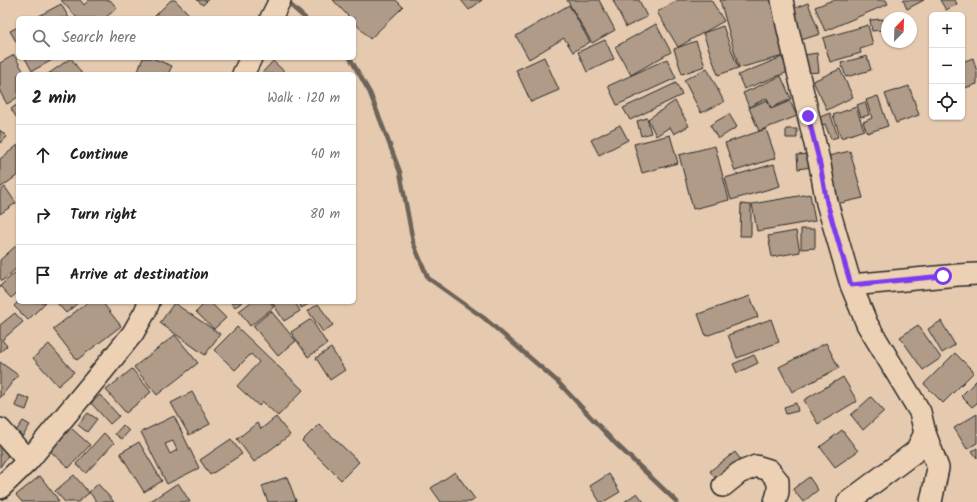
<!DOCTYPE html>
<html lang="en">
<head>
<meta charset="utf-8">
<style>
  :root { --surface:#fff; --page:#f2f2f2; --text:#202124; --muted:#757577; --line:#e0e0e0 }
  body { margin:0; font-family:Kalam,sans-serif; background:var(--page); color:var(--text) }
  .controls { position:absolute; right:12px; top:12px; display:grid; overflow:hidden; border-radius:6px; box-shadow:0 1px 3px #0004 }
  .controls button { width:36px; height:36px; display:grid; place-items:center; padding:0; border:0; border-bottom:1px solid var(--line); background:var(--surface); color:var(--text); font:20px sans-serif }
  .compass { position:absolute; left:881px; top:12px; width:36px; height:36px; border-radius:50%; background:var(--surface); box-shadow:0 1px 3px #0004; rotate:23deg }
  .stop { position:absolute; width:12px; height:12px; margin:-9px; border:3px solid #7c3aed; border-radius:50%; background:#fff }
  .stop.end { background:#7c3aed; border-color:#fff; box-shadow:0 1px 4px #0008 }
  .list { margin:0; padding:0; list-style:none }
  h2 { display:flex; justify-content:space-between; align-items:center; height:52px; margin:0; padding:0 16px; font-size:17px }
  h2 small { font-size:13px; font-weight:400; color:var(--muted) }
  .list li { display:grid; grid-template-columns:26px 1fr auto; gap:12px; align-items:center; box-sizing:border-box; height:60px; padding:0 16px; border-top:1px solid var(--line) }
  .list b { display:block; font-size:15px; white-space:nowrap }
  .list em { font-size:13px; font-style:normal; color:var(--muted) }
  .icon { flex:none; width:22px; height:22px; fill:none; stroke:currentColor; stroke-width:2; stroke-linecap:round; stroke-linejoin:round }
  .map { position:relative; flex:none; width:977px; height:502px; overflow:hidden }
  .search { position:absolute; background:var(--surface); box-shadow:0 1px 3px #0004; left:16px; top:16px; width:340px; height:44px; display:flex; align-items:center; gap:10px; box-sizing:border-box; padding:0 14px; border-radius:6px; color:var(--muted); font-size:15px }
  .panel { position:absolute; background:var(--surface); box-shadow:0 1px 3px #0004; left:16px; top:72px; width:340px; height:232px; border-radius:6px }
  .map>svg:first-child { display:block }
  .lines { fill:none; stroke-linecap:round; stroke-linejoin:round }
  .stream { stroke:#6d6359; stroke-width:4.5 }
  .building { fill:#af9b88; stroke:#2b2b2b; fill-rule:evenodd }
  .minor-casing { stroke:#2b2b2b; stroke-width:24 }
  .minor { stroke:#edd1b4; stroke-width:21 }
  .route { stroke:#7c3aed; stroke-width:5 }
</style>
</head>
<body>
<div class="map">
<svg width="977" height="502" viewBox="0 0 977 502">
  <rect width="100%" height="100%" fill="#e5caaf"/>
  <filter id="ink" filterUnits="userSpaceOnUse"><feTurbulence type="fractalNoise" baseFrequency=".025" numOctaves="2"/><feDisplacementMap in="SourceGraphic" scale="8" xChannelSelector="R" yChannelSelector="G"/><feConvolveMatrix kernelMatrix="1 2 1 2 8 2 1 2 1" color-interpolation-filters="sRGB"/></filter>
  <g filter="url(#ink)">
    <g class="lines">
      <path class="stream" d="M286,1l19,17
        M350,58l20,35 30,79 13,70 6,15 9,21 56,40 74,64 57,61 62,59"/>
    </g>
    <path class="building" d="M61,0h19l4,5 5,-5h21l7,8 -12,10h-28z
      M171,0h4l16,16 -2,2h-36z
      M197,0h11l-5,5z
      M333,0h63l7,7 -33,32 -16,-17v-4h-4z
      M461,0h21l-13,10z
      M567,0h32l16,30 -23,13z
      M613,0h26l8,17 -21,10z
      M678,0h33l13,21 -46,26 -21,-35z
      M720,0h51l16,55 -48,13z
      M833,0h53l2,4 -63,27 -10,-24z
      M903,0h21l-17,9z
      M940,0h15l2,4 -11,6z
      M808,3l12,31 -22,7 -11,-30z
      M61,4l8,14h-34z
      M569,5l21,37 -17,10 -9,-14 -35,21 -13,-23z
      M883,19l1,11 -12,1 -2,-11z
      M656,24l15,28 -40,23 -16,-28z
      M868,25l5,20 -13,4 1,4 -31,9 -7,-24z
      M723,26l15,42 -20,7 -15,-42z
      M18,27v18l-8,-14z
      M605,40l9,19 -27,13 -9,-20z
      M696,41l9,25 -23,8 -8,-25z
      M817,53l2,19 -11,1 -4,-18z
      M14,55l11,19h-7v23l-11,7 -7,-12v-29z
      M867,56l4,14 -25,7 -5,-14z
      M544,57l15,33 -28,12 -15,-32z
      M782,57l6,15 -44,17 -6,-14z
      M25,58h31l-24,13z
      M71,58l11,16h-34z
      M143,58h9l20,8 -4,8h-31z
      M973,58l4,14v12l-15,5v-27z
      M667,59l9,19 -59,27 -9,-19z
      M273,61l14,13h-26z
      M707,68l17,34 -23,11 -17,-33z
      M840,69l13,28 -26,13 -14,-29z
      M781,76l10,23 -20,9 -4,-10 -18,9 -6,-14z
      M676,83l6,12 -52,25 -7,-12z
      M909,86l10,29 -23,8 -11,-29z
      M878,96l10,30 -21,7 -4,-11 9,-4 -6,-18z
      M767,100l4,9 19,-8 7,15 -38,15 -10,-23z
      M675,101l14,25 -15,8 -4,-7 -14,9 -8,-17z
      M865,102l4,13 -8,2 -4,-12z
      M18,104v13l-1,1 -6,-9z
      M856,107l8,23 -23,8 -8,-23z
      M830,113l8,24 -7,2 -6,-15 -3,1 -2,-8z
      M729,114l8,13 -19,12 -8,-14z
      M647,118l4,15 -10,3 -4,-15z
      M620,125l8,15 -29,15 -8,-15z
      M766,129l10,29 -41,13 -10,-28z
      M786,129h11v9h-11z
      M0,130l7,7 -7,6z
      M670,135l8,28 -36,10 -8,-29z
      M18,145v30l-18,13v-29z
      M715,146l14,54 -36,9 -14,-54z
      M850,151l13,47 -27,6 -12,-47z
      M810,154l1,13 -13,2 -1,-14z
      M774,164l6,22 -49,14 -6,-22z
      M5,187l11,16 -16,11v-23z
      M810,194l5,27 -58,10 -5,-27z
      M741,204l10,1v31h-11z
      M801,229h14v19l-14,1z
      M796,231l4,21 -28,5 -4,-21z
      M18,244v23l-16,14 -2,-3v-18z
      M18,270v22l-7,6 -11,-12z
      M750,296l8,21 -52,19 -8,-22z
      M18,302h28l-18,18 -14,-14z
      M56,302h23l-13,11z
      M88,302h14l19,24 -44,34 -24,-31z
      M206,302h4l16,16 -12,11 -18,-17z
      M231,302h12l-8,5z
      M251,302h19l4,5 -24,19 -11,-15z
      M272,302h23l5,9 -16,10z
      M299,302h14l-12,6z
      M174,303l46,31 -15,21 -45,-32z
      M318,304l15,21 -10,7 -15,-21z
      M271,311l25,30 -18,15 -25,-30z
      M15,313l8,9 -21,18 5,6 -7,6v-27z
      M311,319l16,25 -19,13 -17,-25z
      M771,319l8,23 -42,16 -9,-23z
      M941,321l14,24 -13,8 -14,-24z
      M918,325l23,33 -18,12 -23,-33z
      M237,327l66,63 -25,26 -15,-14 -4,4 -22,-20 22,-24 -8,-8 -16,16 -21,-20z
      M175,335l23,28 -41,32 -23,-28z
      M826,343l13,25 -47,24 -13,-25z
      M49,344l25,28 -16,14 -25,-28z
      M331,348l14,22 -15,10 -14,-22z
      M955,353l19,19 -31,31 -19,-19z
      M754,355l4,8 -21,10 -4,-9z
      M0,362l18,13 -18,23z
      M132,369l19,23 -25,21 -20,-23z
      M843,377l14,24 -39,23 -14,-24z
      M977,380v23l-5,4 -11,-11z
      M192,392l18,32 -21,11 -18,-32z
      M19,395l11,4 -4,11 -11,-4z
      M100,395l19,21 -9,8 -19,-21z
      M871,397l13,14 -21,19 -12,-15z
      M796,403l2,8 -12,3 -2,-7z
      M88,413l9,6 -10,13 -9,-7z
      M977,414v29l-10,6 -13,-21z
      M174,416l25,52 -32,16 -26,-52zM173,441l4,9 -7,4 -5,-10z
      M276,417l14,18 -36,27 -17,-23 20,-16 4,6z
      M23,421l7,4 -7,11 -7,-5z
      M319,424l40,38 -18,18 -39,-39z
      M123,425l6,6 -7,8 -7,-5z
      M71,428l19,17 -21,23 -19,-17z
      M842,430l16,21 -23,16 -15,-20z
      M104,433l10,10 -28,30 -10,-9z
      M231,439l11,15 -32,21 -10,-15z
      M139,442l23,39 -18,11 -24,-39z
      M0,444l11,7 -11,16z
      M977,448v10l-5,-7z
      M735,452l5,7 -25,19 -5,-7z
      M455,472l20,27 -4,3h-30l-10,-14z
      M609,474l11,18 -17,10h-3l-10,-16z
      M74,475l15,18 -11,9h-13l-10,-11z
      M40,476l17,22v1l2,3h-37l-6,-7z
      M287,477l9,24 -28,1 -6,-16z
      M809,477l9,13 -15,12 -10,-13z
      M178,483l12,19h-41z
      M98,484l16,18h-17l-8,-10z
      M637,493l7,9h-20z"/>
    <g class="lines">
      <g class="minor-casing">
        <path id="minor" d="M782,0l5,25 33,140 7,38 24,82 16,39 53,88 5,21 -9,18 -68,51
          M271,18l9,-18
          M243,74l8,-16
          M851,285l107,-10 19,-1
          M0,429l28,32
          M925,433l13,35 -7,34
          M723,486l16,-13 17,-7 13,4 9,11v11l-3,10
          M0,488l28,-27 76,-92 29,-36 12,-21 4,-10"/>
      </g>
      <use href="#minor" class="minor"/>
    </g>
  </g>
  <g class="lines" filter="url(#ink)">
    <path class="route" d="M808,116l12,48 7,39 24,82 92,-9"/>
  </g>
</svg>
<div class="controls">
<button>+</button>
<button>−</button>
<button><svg class="icon" aria-label="locate" viewBox="0 0 24 24"><circle cx="12" cy="12" r="6"/><path d="M12 2v4M12 18v4M2 12h4M18 12h4"/></svg></button>
</div>
<svg class="compass" viewBox="-18 -18 36 36"><path d="M0-13l5 13h-10z" fill="#e53935"/><path d="M0 13l5-13h-10z" fill="#757577"/></svg>
<div class="stop" style="left:943px;top:276px"></div>
<div class="stop end" style="left:808px;top:116px"></div>
<div class="search"><svg class="icon" aria-label="search" viewBox="0 0 24 24"><circle cx="10" cy="10" r="6"/><path d="M15 15l6 6"/></svg>Search here</div>
<section class="panel">
<h2>2 min<small>Walk · 120 m</small></h2>
<ul class="list">
<li><svg class="icon" aria-label="ahead" viewBox="0 0 24 24"><path d="M12 20V5M6 11l6-6 6 6"/></svg><div><b>Continue</b></div><em>40 m</em></li>
<li><svg class="icon" aria-label="right" viewBox="0 0 24 24"><path d="M7 20v-9h11M14 6l5 5-5 5"/></svg><div><b>Turn right</b></div><em>80 m</em></li>
<li><svg class="icon" aria-label="arrive" viewBox="0 0 24 24"><path d="M6 21V4h12l-3 4 3 4H6"/></svg><div><b>Arrive at destination</b></div></li>
</ul>
</section>
</div>
</body>
</html>
